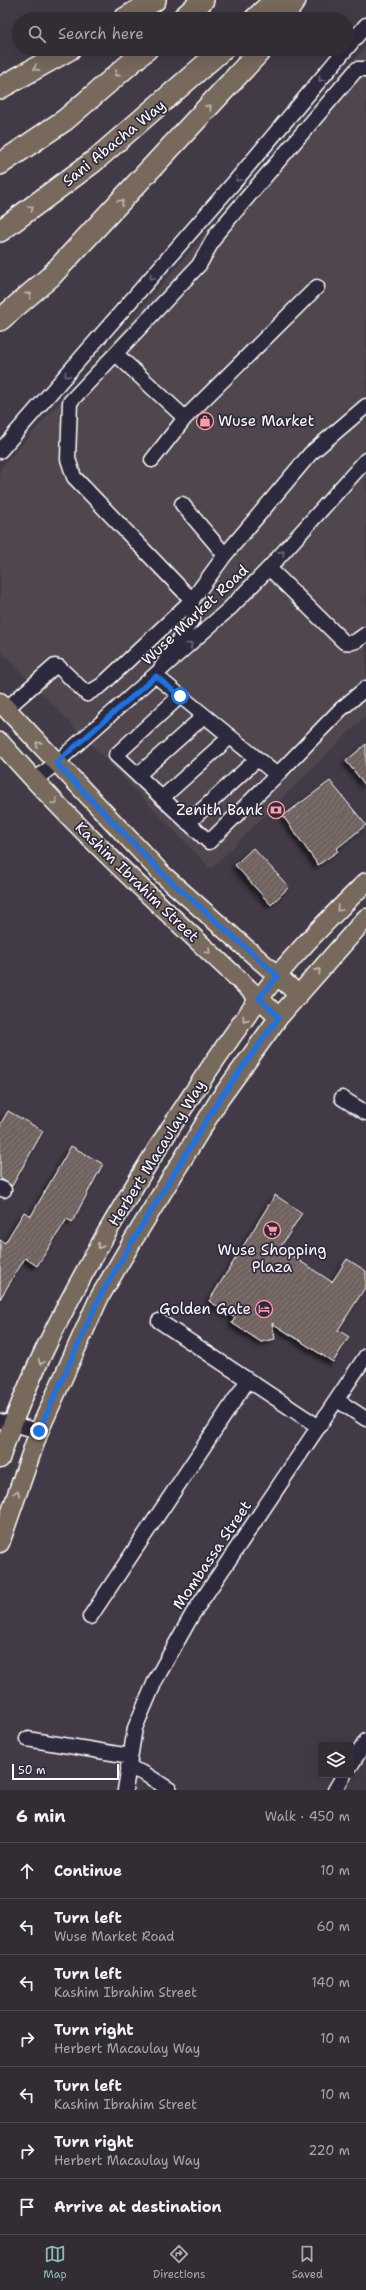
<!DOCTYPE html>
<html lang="en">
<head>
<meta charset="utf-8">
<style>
  :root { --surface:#322c35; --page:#3a343d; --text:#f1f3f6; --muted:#a8a7ad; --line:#4d4850; --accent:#8bbbb9 }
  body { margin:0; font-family:"Shantell Sans",sans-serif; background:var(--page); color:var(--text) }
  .controls { position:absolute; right:12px; bottom:12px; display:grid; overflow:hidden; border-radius:4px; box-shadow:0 4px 16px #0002 }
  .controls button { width:36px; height:36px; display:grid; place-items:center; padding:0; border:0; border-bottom:1px solid var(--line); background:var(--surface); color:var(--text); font:20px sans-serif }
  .scale { position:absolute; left:12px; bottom:10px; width:107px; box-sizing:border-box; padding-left:4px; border:2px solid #fff; border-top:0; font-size:11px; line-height:14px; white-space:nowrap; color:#fff; -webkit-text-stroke:3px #2f2a3d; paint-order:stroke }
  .stop { position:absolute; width:12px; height:12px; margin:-9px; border:3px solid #1a73e8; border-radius:50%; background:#fff }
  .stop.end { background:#1a73e8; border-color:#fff; box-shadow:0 1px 4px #0008 }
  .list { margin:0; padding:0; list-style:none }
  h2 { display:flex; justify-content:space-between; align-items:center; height:52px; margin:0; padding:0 16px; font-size:17px }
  h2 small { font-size:13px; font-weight:400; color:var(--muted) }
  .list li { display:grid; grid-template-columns:26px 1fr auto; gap:12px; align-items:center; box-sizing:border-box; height:56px; padding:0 16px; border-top:1px solid var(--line) }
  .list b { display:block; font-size:15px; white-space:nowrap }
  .list p { margin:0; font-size:13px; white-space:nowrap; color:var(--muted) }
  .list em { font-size:13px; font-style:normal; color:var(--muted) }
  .icon { flex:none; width:22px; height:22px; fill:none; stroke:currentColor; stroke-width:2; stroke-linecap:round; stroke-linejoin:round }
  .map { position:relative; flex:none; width:366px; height:1790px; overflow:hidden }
  .search { position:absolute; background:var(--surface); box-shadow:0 4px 16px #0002; left:12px; right:12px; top:12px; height:44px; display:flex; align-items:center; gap:10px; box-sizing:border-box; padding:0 14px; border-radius:22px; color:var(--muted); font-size:15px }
  .sheet { height:444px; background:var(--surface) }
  nav { display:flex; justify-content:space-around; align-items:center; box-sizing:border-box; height:56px; border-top:1px solid var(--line); background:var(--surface); font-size:11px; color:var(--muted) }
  nav a { display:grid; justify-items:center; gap:2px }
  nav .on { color:var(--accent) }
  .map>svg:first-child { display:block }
  .built { fill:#50474e }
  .building { fill:url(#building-hatch); stroke:#fff; filter:url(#shadow) }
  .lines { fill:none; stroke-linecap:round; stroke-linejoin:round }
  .minor-casing { stroke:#fff; stroke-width:17 }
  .major-casing { stroke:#fff; stroke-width:21 }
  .highway-casing { stroke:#fff; stroke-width:24 }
  .minor { stroke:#2f2a3d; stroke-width:14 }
  .major { stroke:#77695c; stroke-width:18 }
  .highway { stroke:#77695c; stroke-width:21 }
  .oneway { stroke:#c2bcb6 }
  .oneway2 { stroke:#6d6a77 }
  .route { stroke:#1a73e8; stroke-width:5 }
  .labels { text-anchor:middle; stroke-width:3.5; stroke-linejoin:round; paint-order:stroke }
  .street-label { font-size:15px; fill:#fff; stroke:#2f2a3d }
  .poi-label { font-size:15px; fill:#fff; stroke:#2f2a3d; text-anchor:end }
</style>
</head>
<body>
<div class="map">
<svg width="366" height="1790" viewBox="0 0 366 1790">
  <defs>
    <pattern id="building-hatch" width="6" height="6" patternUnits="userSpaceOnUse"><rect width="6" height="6" fill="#6f625e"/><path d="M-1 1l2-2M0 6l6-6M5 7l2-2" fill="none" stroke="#857a76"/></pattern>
    <filter id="shadow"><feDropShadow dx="-3.5" dy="3.5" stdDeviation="2" flood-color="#0009"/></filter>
  </defs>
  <rect width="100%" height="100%" fill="#423b47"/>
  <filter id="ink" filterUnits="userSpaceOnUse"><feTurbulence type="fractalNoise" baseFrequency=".025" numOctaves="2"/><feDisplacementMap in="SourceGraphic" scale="8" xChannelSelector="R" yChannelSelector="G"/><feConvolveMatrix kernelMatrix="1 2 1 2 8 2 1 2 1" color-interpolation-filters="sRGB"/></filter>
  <g filter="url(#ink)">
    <path class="built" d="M366,46v669l-155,154 -211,-219v-181l86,-96z"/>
    <path class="building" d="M366,744v42l-20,-25z
      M330,781l36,44 -30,24 2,2 -20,14 -35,-49z
      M253,848l36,39 -18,18 -36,-40z
      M8,1111l35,20 -31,55 -12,-8v-53z
      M71,1146l32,18 -31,58 -5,-3 -30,47 -12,-8 -25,41v-59l5,3 19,-31 7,4z
      M275,1195l27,18 -22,35 52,34 15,-23 19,12v15l-28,44 11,7 -16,25 -61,-39 3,16 -14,3 -29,-19 3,-5 -26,-17z"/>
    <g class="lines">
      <g class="minor-casing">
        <path id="minor" d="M347,48l19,-23
          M366,69h-9l-140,164 -18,32 -129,137 -2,57 6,18 118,123 1,18 -37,58 121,99 63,-65 26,-22
          M116,354l69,64
          M0,451l237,-272 109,-130
          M152,460l33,-42 132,-131
          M182,504l43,51
          M269,568l75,74c10,2 14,-2 22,-8
          M59,667l28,27 15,-9 90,-85 33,-45 85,-101 56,-48
          M180,696l-64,59 93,87 68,-67
          M6,709l49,-43
          M138,775l66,-59
          M34,781l22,-18 174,-155 39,-40 97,-108
          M162,798l68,-61
          M188,823l69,-64
          M342,1098l24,15
          M0,1188l4,2
          M159,1321l160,106
          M337,1400l29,19
          M0,1421l39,10
          M90,1617l158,-237
          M27,1739l103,17
          M351,1765l15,-24
          M128,1767l17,7 25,16
          M125,1790l10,-62 21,-49 36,-64 174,-259
          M335,1790l9,-15"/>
      </g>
      <g class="major-casing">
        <path id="major" d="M0,702l163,173 135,119
          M0,742c86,98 184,186 279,275
          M0,1459c25,-77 66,-155 106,-225 47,-81 97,-160 153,-235 31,-42 70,-80 107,-117
          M0,1543l39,-112 60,-133 33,-56 87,-142 60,-83 87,-99"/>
      </g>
      <g class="highway-casing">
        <path id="highway" d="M124,19l31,-19
          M182,19l21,-19
          M255,19l20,-19
          M282,19l13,-19
          M0,88l70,-39
          M0,164l65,-44 82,-71
          M0,231l93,-69 130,-113
          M0,320l50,-43 212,-228"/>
      </g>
      <use href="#minor" class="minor"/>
      <use href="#major" class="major"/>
      <use href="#highway" class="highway"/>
    </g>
    <defs><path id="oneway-chevron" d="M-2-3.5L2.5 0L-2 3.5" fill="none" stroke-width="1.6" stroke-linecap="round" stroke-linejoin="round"/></defs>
    <g class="oneway">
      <use href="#oneway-chevron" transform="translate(36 68) rotate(151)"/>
      <use href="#oneway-chevron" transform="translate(117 74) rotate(139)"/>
      <use href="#oneway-chevron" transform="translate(209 107) rotate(-48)"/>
      <use href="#oneway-chevron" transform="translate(121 202) rotate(-47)"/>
      <use href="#oneway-chevron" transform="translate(31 208) rotate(-37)"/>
      <use href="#oneway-chevron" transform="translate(29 295) rotate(-41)"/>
      <use href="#oneway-chevron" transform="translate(38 744) rotate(-133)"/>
      <use href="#oneway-chevron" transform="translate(55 802) rotate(45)"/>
      <use href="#oneway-chevron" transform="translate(339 909) rotate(134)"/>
      <use href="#oneway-chevron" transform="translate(208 951) rotate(43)"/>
      <use href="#oneway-chevron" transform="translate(318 971) rotate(-48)"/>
      <use href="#oneway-chevron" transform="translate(245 1019) rotate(125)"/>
      <use href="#oneway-chevron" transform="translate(100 1246) rotate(120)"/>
      <use href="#oneway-chevron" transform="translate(41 1362) rotate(115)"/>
      <use href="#oneway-chevron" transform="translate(17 1493) rotate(-70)"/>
    </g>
    <g class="oneway2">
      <use href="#oneway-chevron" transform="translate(321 79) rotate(130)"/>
      <use href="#oneway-chevron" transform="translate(238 179) rotate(130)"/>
      <use href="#oneway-chevron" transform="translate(152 277) rotate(131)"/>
      <use href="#oneway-chevron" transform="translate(67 375) rotate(131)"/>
      <use href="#oneway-chevron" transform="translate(282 553) rotate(-48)"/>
      <use href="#oneway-chevron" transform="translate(190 645) rotate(-43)"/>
    </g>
  </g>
  <g class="lines" filter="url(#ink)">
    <path class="route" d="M39,1431l60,-133 33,-56 87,-142 60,-83 -20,-19 19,-22 -114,-101 -108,-112 100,-87 24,20"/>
  </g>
  <defs>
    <g id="shop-ring" transform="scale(0.9)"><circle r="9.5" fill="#2f2a3d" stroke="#ff9aa2" stroke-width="1.5"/><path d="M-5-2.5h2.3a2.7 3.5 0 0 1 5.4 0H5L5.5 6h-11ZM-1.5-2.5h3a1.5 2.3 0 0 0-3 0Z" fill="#ff9aa2"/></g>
    <g id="bank-ring" transform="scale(0.9)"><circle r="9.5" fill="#2f2a3d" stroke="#ff9aa2" stroke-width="1.5"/><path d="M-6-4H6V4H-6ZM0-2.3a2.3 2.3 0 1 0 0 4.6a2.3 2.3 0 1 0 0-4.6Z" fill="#ff9aa2"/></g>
    <g id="supermarket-ring" transform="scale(0.9)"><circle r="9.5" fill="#2f2a3d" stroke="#ff9aa2" stroke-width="1.5"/><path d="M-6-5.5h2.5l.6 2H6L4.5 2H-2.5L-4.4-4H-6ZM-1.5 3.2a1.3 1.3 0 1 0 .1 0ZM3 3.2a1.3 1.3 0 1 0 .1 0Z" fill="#ff9aa2"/></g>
    <g id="hotel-ring" transform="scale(0.9)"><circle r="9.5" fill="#2f2a3d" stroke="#ff9aa2" stroke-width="1.5"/><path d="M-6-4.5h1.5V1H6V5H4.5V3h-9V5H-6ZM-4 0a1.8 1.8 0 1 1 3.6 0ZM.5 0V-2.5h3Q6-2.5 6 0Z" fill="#ff9aa2"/></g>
  </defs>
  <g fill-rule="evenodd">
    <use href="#shop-ring" x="205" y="421"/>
    <use href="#bank-ring" x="276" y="810"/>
    <use href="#supermarket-ring" x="272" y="1230"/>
    <use href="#hotel-ring" x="264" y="1309"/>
  </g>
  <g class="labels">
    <g class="street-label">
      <text transform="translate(114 143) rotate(-39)" y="5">Sani Abacha Way</text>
      <text transform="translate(195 615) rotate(-43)" y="5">Wuse Market Road</text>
      <text transform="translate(137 882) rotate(44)" y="5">Kashim Ibrahim Street</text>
      <text transform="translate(157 1153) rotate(-58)" y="5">Herbert Macaulay Way</text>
      <text transform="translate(212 1555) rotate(-56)" y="5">Mombassa Street</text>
    </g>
    <g class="poi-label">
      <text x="218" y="426" text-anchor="start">Wuse Market</text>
      <text x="263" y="815">Zenith Bank</text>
      <text x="272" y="1255" text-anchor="middle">Wuse Shopping<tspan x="272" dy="17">Plaza</tspan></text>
      <text x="251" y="1314">Golden Gate</text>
    </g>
  </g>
</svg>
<div class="controls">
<button><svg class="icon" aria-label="layers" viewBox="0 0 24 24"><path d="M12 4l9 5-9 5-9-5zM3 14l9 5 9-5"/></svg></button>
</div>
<div class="scale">50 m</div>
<div class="stop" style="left:180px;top:696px"></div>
<div class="stop end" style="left:39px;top:1431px"></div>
<div class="search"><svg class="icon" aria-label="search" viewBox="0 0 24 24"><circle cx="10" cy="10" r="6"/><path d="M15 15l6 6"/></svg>Search here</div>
</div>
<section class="sheet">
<h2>6 min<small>Walk · 450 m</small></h2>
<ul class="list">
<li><svg class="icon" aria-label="ahead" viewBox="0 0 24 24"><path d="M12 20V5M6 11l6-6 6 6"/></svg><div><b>Continue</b></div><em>10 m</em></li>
<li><svg class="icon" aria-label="left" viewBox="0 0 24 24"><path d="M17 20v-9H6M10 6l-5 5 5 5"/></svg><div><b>Turn left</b><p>Wuse Market Road</p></div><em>60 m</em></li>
<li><svg class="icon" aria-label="left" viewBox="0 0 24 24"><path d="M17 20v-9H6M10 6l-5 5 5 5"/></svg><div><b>Turn left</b><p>Kashim Ibrahim Street</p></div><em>140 m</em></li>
<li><svg class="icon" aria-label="right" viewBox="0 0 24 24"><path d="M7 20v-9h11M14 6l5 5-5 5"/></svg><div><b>Turn right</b><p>Herbert Macaulay Way</p></div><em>10 m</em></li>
<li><svg class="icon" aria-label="left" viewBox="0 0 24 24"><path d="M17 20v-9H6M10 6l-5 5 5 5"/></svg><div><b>Turn left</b><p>Kashim Ibrahim Street</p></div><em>10 m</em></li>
<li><svg class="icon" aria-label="right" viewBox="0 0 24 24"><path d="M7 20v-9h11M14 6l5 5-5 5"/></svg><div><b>Turn right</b><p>Herbert Macaulay Way</p></div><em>220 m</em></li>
<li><svg class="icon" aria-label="arrive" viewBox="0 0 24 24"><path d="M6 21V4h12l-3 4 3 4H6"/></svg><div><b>Arrive at destination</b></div></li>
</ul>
</section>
<nav>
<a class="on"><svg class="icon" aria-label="map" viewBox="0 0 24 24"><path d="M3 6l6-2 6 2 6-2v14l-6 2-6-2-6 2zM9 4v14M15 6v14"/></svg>Map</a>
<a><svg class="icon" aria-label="directions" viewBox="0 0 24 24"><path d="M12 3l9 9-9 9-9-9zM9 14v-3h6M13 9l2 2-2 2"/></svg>Directions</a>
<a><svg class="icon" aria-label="saved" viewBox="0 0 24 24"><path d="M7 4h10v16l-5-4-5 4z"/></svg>Saved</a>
</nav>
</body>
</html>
